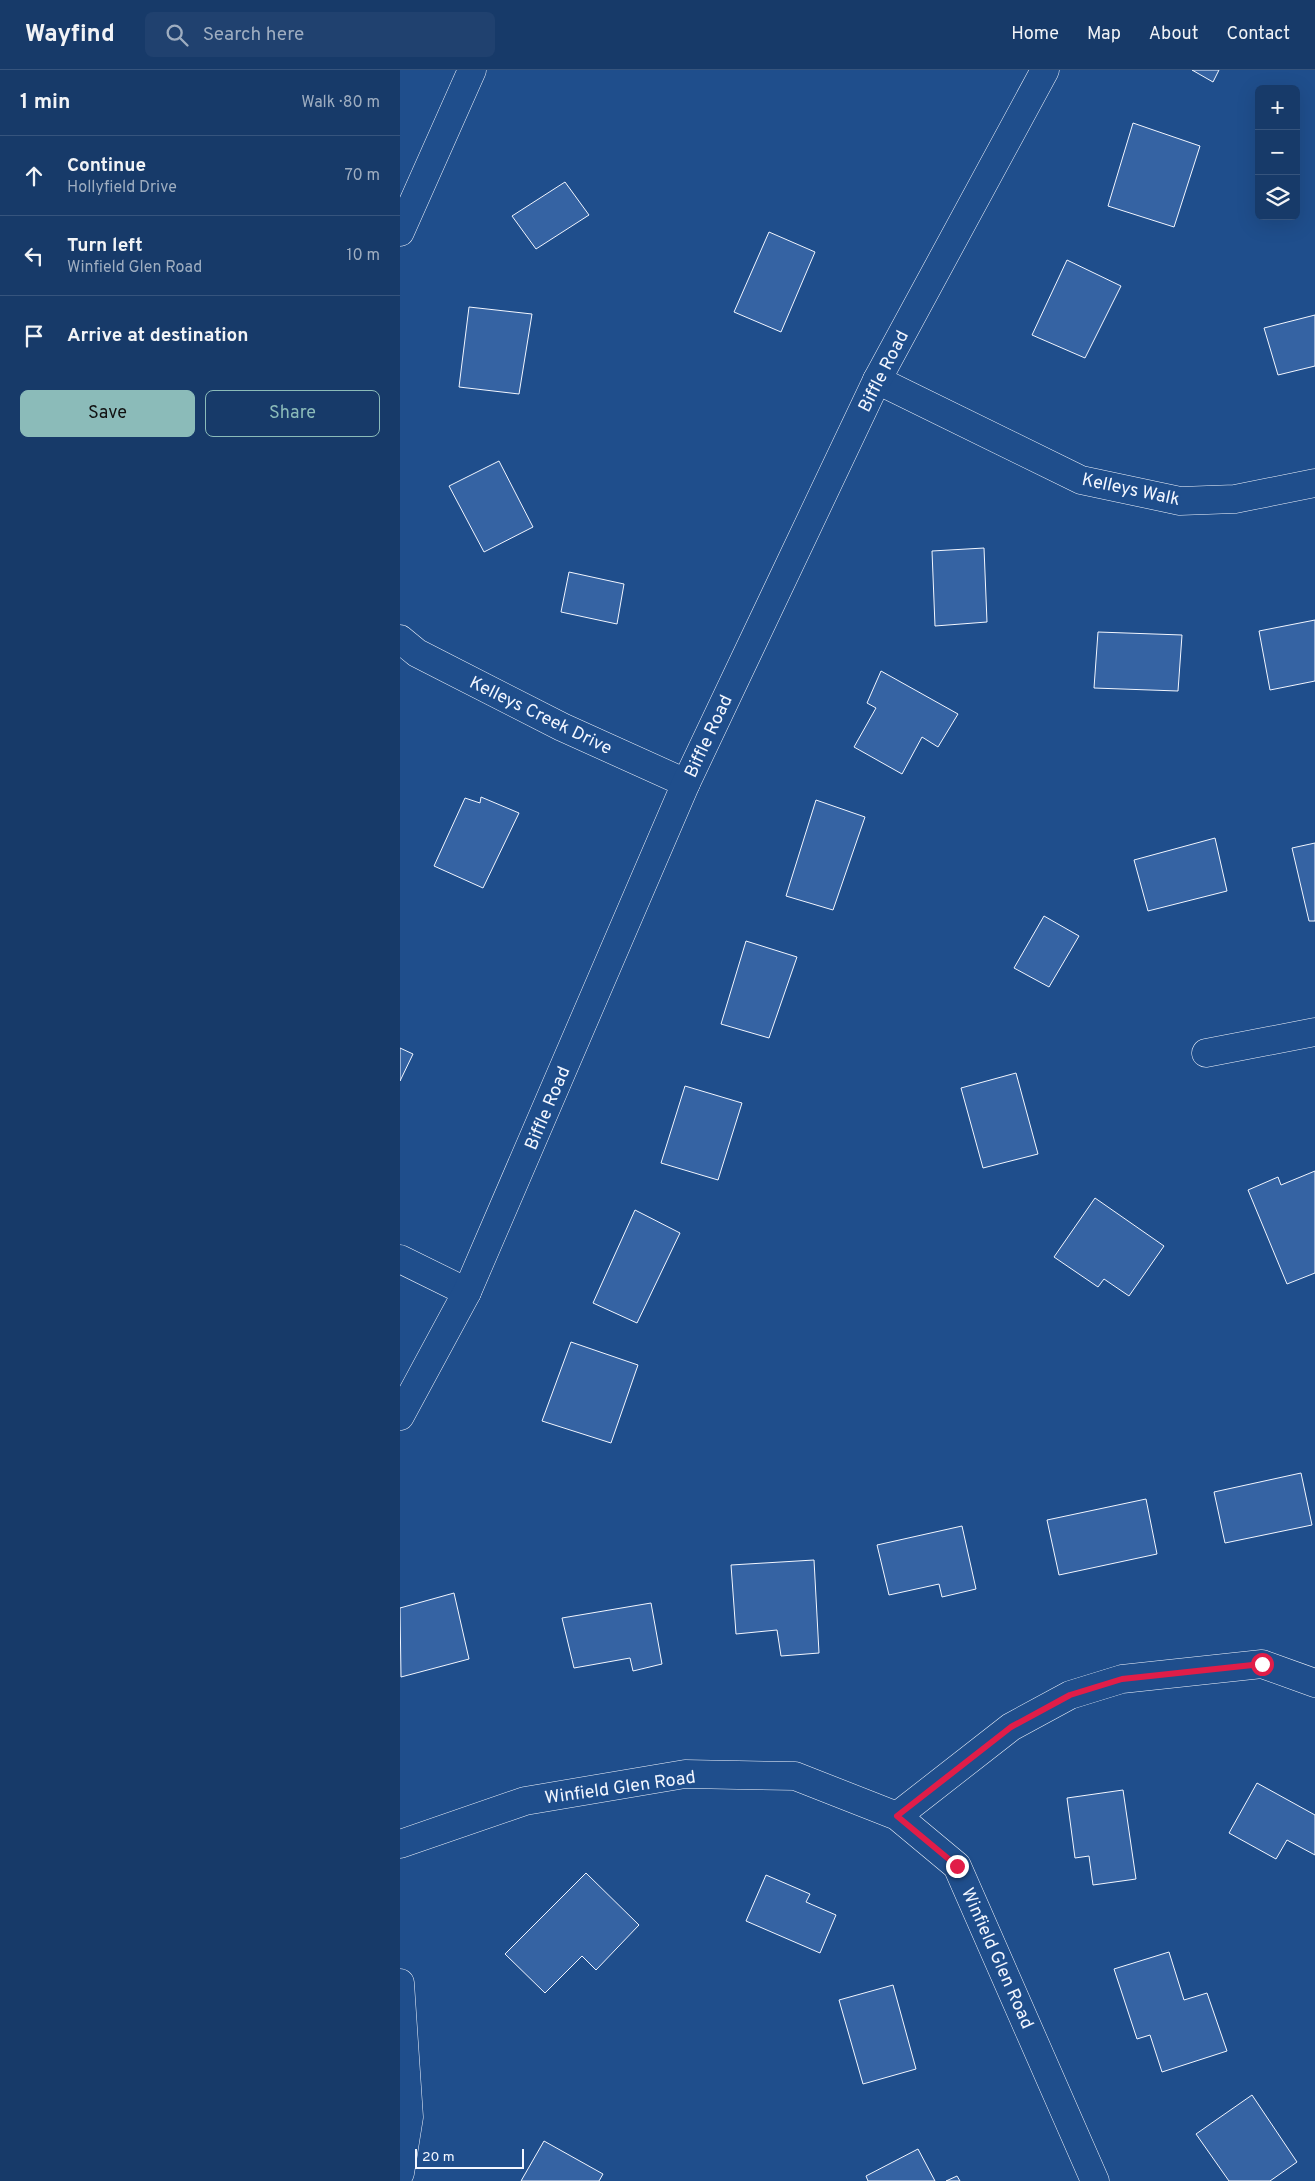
<!DOCTYPE html>
<html lang="en">
<head>
<meta charset="utf-8">
<style>
  :root { --surface:#173a69; --page:#20416f; --text:#f1f3f6; --muted:#9eadc0; --line:#36547d; --accent:#8bbbb9 }
  body { margin:0; font-family:Overpass,sans-serif; background:var(--page); color:var(--text) }
  .controls { position:absolute; right:15px; top:15px; display:grid; overflow:hidden; border-radius:8px; box-shadow:0 5px 20px #0002 }
  .controls button { width:45px; height:45px; display:grid; place-items:center; padding:0; border:0; border-bottom:1px solid var(--line); background:var(--surface); color:var(--text); font:25px sans-serif }
  .scale { position:absolute; left:15px; bottom:12px; width:109px; box-sizing:border-box; padding-left:5px; border:2px solid #f2f6ff; border-top:0; font-size:14px; line-height:18px; white-space:nowrap; color:#f2f6ff; -webkit-text-stroke:4px #1f4e8c; paint-order:stroke }
  .stop { position:absolute; width:15px; height:15px; margin:-11px; border:4px solid #e11d48; border-radius:50%; background:#fff }
  .stop.end { background:#e11d48; border-color:#fff; box-shadow:0 1px 5px #0008 }
  .list { margin:0; padding:0; list-style:none }
  h2 { display:flex; justify-content:space-between; align-items:center; height:65px; margin:0; padding:0 20px; font-size:21px }
  h2 small { font-size:16px; font-weight:400; color:var(--muted) }
  .list li { display:grid; grid-template-columns:32px 1fr auto; gap:15px; align-items:center; box-sizing:border-box; height:80px; padding:0 20px; border-top:1px solid var(--line) }
  .list b { display:block; font-size:19px; white-space:nowrap }
  .list p { margin:0; font-size:16px; white-space:nowrap; color:var(--muted) }
  .list em { font-size:16px; font-style:normal; color:var(--muted) }
  .actions { display:flex; gap:10px; padding:15px 20px }
  .actions a { flex:1; padding:11px 0; border:1px solid var(--accent); border-radius:8px; text-align:center; font-size:18px; color:var(--accent) }
  .actions .main { background:var(--accent); color:#111 }
  .icon { flex:none; width:28px; height:28px; fill:none; stroke:currentColor; stroke-width:2; stroke-linecap:round; stroke-linejoin:round }
  .map { position:relative; flex:none; width:915px; height:2111px; overflow:hidden }
  header { display:flex; align-items:center; gap:30px; box-sizing:border-box; height:70px; padding:0 25px; background:var(--surface); border-bottom:1px solid var(--line) }
  header strong { font-size:24px }
  nav { display:flex; gap:28px; margin-inline-start:auto; font-size:18px }
  .search { width:350px; height:45px; background:var(--page); display:flex; align-items:center; gap:12px; box-sizing:border-box; padding:0 18px; border-radius:8px; color:var(--muted); font-size:19px }
  main { display:flex }
  aside { flex:1; background:var(--surface) }
  .map>svg:first-child { display:block }
  .building { fill:#3563a3; stroke:#f2f6ff }
  .lines { fill:none; stroke-linecap:round; stroke-linejoin:round }
  .street-casing { stroke:#f2f6ff; stroke-width:29 }
  .secondary-casing { stroke:#f2f6ff; stroke-width:29 }
  .street { stroke:#1f4e8c; stroke-width:28 }
  .secondary { stroke:#1f4e8c; stroke-width:28 }
  .route { stroke:#e11d48; stroke-width:6 }
  .labels { text-anchor:middle; stroke-width:4; stroke-linejoin:round; paint-order:stroke }
  .street-label { font-size:18px; fill:#f2f6ff; stroke:#1f4e8c }
</style>
</head>
<body>
<header>
<strong>Wayfind</strong>
<div class="search"><svg class="icon" aria-label="search" viewBox="0 0 24 24"><circle cx="10" cy="10" r="6"/><path d="M15 15l6 6"/></svg>Search here</div>
<nav><a>Home</a><a>Map</a><a>About</a><a>Contact</a></nav>
</header>
<main>
<aside>
<h2>1 min<small>Walk · 80 m</small></h2>
<ul class="list">
<li><svg class="icon" aria-label="ahead" viewBox="0 0 24 24"><path d="M12 20V5M6 11l6-6 6 6"/></svg><div><b>Continue</b><p>Hollyfield Drive</p></div><em>70 m</em></li>
<li><svg class="icon" aria-label="left" viewBox="0 0 24 24"><path d="M17 20v-9H6M10 6l-5 5 5 5"/></svg><div><b>Turn left</b><p>Winfield Glen Road</p></div><em>10 m</em></li>
<li><svg class="icon" aria-label="arrive" viewBox="0 0 24 24"><path d="M6 21V4h12l-3 4 3 4H6"/></svg><div><b>Arrive at destination</b></div></li>
</ul>
<div class="actions"><a class="main">Save</a><a>Share</a></div>
</aside>
<div class="map">
<svg width="915" height="2111" viewBox="0 0 915 2111">
  <rect width="100%" height="100%" fill="#1f4e8c"/>
  <path class="building" d="M792,0h27l-6,12z
    M733,53l67,23 -26,81 -66,-21z
    M165,112l24,33 -53,34 -24,-33z
    M369,162l46,20 -34,80 -47,-20z
    M667,190l54,26 -36,72 -53,-23z
    M69,237l63,7 -13,80 -60,-7z
    M915,245v51l-37,9 -14,-47z
    M99,391l34,66 -49,25 -35,-66z
    M584,478l3,74 -52,4 -3,-75z
    M169,502l55,12 -7,40 -56,-12z
    M915,550v61l-45,9 -11,-59z
    M698,562l84,3 -4,56 -84,-3z
    M481,601l77,43 -20,33 -16,-10 -20,37 -48,-27 22,-39 -9,-5z
    M81,727l38,16 -36,75 -49,-22 31,-68 15,5z
    M416,730l49,17 -32,93 -47,-14z
    M815,768l12,53 -79,20 -14,-51z
    M915,773v78h-6l-17,-73z
    M644,846l35,20 -30,51 -35,-19z
    M346,871l51,16 -28,81 -48,-14z
    M0,978l13,6 -13,27z
    M616,1003l22,81 -55,14 -22,-80z
    M285,1016l57,17 -24,77 -57,-17z
    M915,1101v102l-28,11 -39,-94 30,-13 3,8z
    M695,1128l69,48 -35,50 -25,-17 -6,8 -44,-30z
    M235,1140l45,23 -43,90 -44,-20z
    M171,1272l67,23 -27,78 -69,-22z
    M901,1403l11,52 -87,18 -11,-51z
    M746,1429l11,55 -98,21 -12,-55z
    M562,1456l14,63 -34,8 -3,-13 -50,11 -12,-50z
    M414,1490l5,93 -38,3 -4,-26 -41,4 -5,-69z
    M54,1523l15,66 -68,18 -1,-69z
    M251,1533l11,61 -29,7 -3,-13 -56,10 -12,-50z
    M857,1713l58,32v40l-28,-15 -11,19 -47,-26z
    M723,1720l13,89 -43,6 -4,-29 -14,2 -8,-60z
    M186,1803l53,52 -43,45 -14,-14 -37,37 -40,-39z
    M366,1805l44,19 -4,8 30,13 -16,38 -74,-32z
    M769,1882l15,48 23,-7 20,58 -65,21 -12,-37 -13,4 -23,-70z
    M493,1915l23,84 -53,15 -24,-84z
    M852,2025l45,67 -27,19h-41l-33,-47z
    M144,2071l59,33 -4,7h-78z
    M518,2079l17,32h-67l-2,-5z
    M557,2106l3,5h-14z"/>
  <g class="lines">
    <g class="street-casing">
      <path id="street" d="M0,162l72,-162
        M477,310l204,100 99,21 55,-2 80,-16
        M0,569l17,14 145,74 124,56
        M806,983l109,-21
        M0,1189l67,33
        M497,1746l114,-89 59,-32 52,-16 140,-15 53,19
        M0,1774l125,-43 160,-27 110,2 102,40 60,50 138,315
        M0,1913l9,134 -9,56"/>
    </g>
    <g class="secondary-casing">
      <path id="secondary" d="M0,1346l67,-124 219,-509 191,-403 168,-310"/>
    </g>
    <use href="#street" class="street"/>
    <use href="#secondary" class="secondary"/>
  </g>
  <g class="lines">
    <path class="route" d="M557,1796l-60,-50 114,-89 59,-32 52,-16 140,-15"/>
  </g>
  <g class="labels">
    <g class="street-label">
      <text transform="translate(483 301) rotate(-63)" y="6">Biffle Road</text>
      <text transform="translate(731 419) rotate(12)" y="6">Kelleys Walk</text>
      <text transform="translate(141 645) rotate(26)" y="6">Kelleys Creek Drive</text>
      <text transform="translate(308 666) rotate(-65)" y="6">Biffle Road</text>
      <text transform="translate(147 1038) rotate(-67)" y="6">Biffle Road</text>
      <text transform="translate(220 1717) rotate(-8)" y="6">Winfield Glen Road</text>
      <text transform="translate(598 1888) rotate(66)" y="6">Winfield Glen Road</text>
    </g>
  </g>
</svg>
<div class="controls">
<button>+</button>
<button>−</button>
<button><svg class="icon" aria-label="layers" viewBox="0 0 24 24"><path d="M12 4l9 5-9 5-9-5zM3 14l9 5 9-5"/></svg></button>
</div>
<div class="scale">20 m</div>
<div class="stop" style="left:862px;top:1594px"></div>
<div class="stop end" style="left:557px;top:1796px"></div>
</div>
</main>
</body>
</html>
